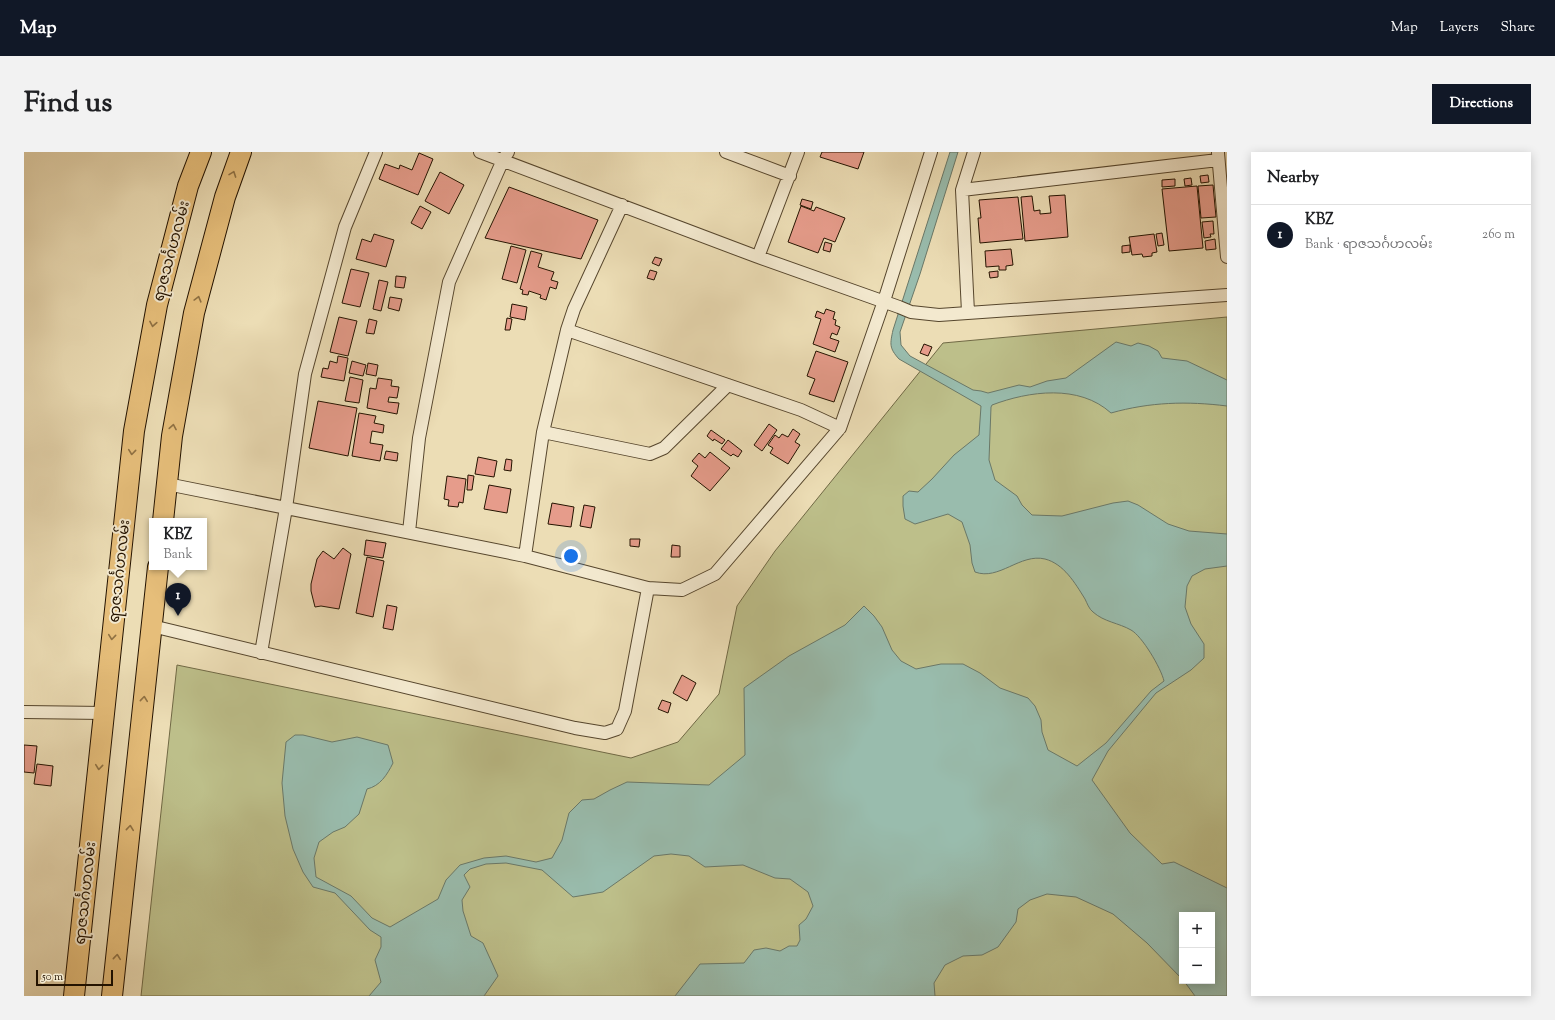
<!DOCTYPE html>
<html lang="en">
<head>
<meta charset="utf-8">
<style>
  :root { --surface:#fff; --page:#f2f2f2; --text:#202124; --muted:#757577; --line:#e0e0e0; --accent:#111827 }
  body { margin:0; font-family:"Sorts Mill Goudy","Noto Sans Myanmar",serif; background:var(--page); color:var(--text) }
  .controls { position:absolute; right:12px; bottom:12px; display:grid; overflow:hidden; border-radius:0px; box-shadow:0 2px 10px #0003 }
  .controls button { width:36px; height:36px; display:grid; place-items:center; padding:0; border:0; border-bottom:1px solid var(--line); background:var(--surface); color:var(--text); font:20px sans-serif }
  .scale { position:absolute; left:12px; bottom:10px; width:77px; box-sizing:border-box; padding-left:4px; border:2px solid #241300; border-top:0; font-size:11px; line-height:14px; white-space:nowrap; color:#241300; -webkit-text-stroke:3px #f3e9cf; paint-order:stroke }
  .you { position:absolute; left:547px; top:404px; width:14px; height:14px; margin:-10px; border:3px solid #fff; border-radius:50%; background:#1a73e8; box-shadow:0 0 0 6px #1a73e833 }
  .badge { display:grid; place-items:center; width:26px; height:26px; border-radius:50%; background:var(--accent); color:#fff; font-size:13px; font-weight:700 }
  .pin { position:absolute; translate:-50% -33px; filter:drop-shadow(0 1px 2px #0008) }
  .pin::after { content:''; position:absolute; top:21px; width:14px; height:12px; background:inherit; clip-path:polygon(0 0,100% 0,50% 100%) }
  .popup { position:absolute; left:125px; top:366px; width:58px; height:52px; box-sizing:border-box; display:grid; place-content:center; border-radius:0px; background:var(--surface); filter:drop-shadow(0 1px 3px #0005); font-size:13px; white-space:nowrap; color:var(--muted) }
  .popup b { font-size:15px; color:var(--text) }
  .popup::after { content:''; position:absolute; left:50%; top:100%; margin-left:-8px; border:8px solid transparent; border-top-color:var(--surface) }
  .list { margin:0; padding:0; list-style:none }
  h2 { display:flex; justify-content:space-between; align-items:center; height:52px; margin:0; padding:0 16px; font-size:17px }
  h2 small { font-size:13px; font-weight:400; color:var(--muted) }
  .list li { display:grid; grid-template-columns:26px 1fr auto; gap:12px; align-items:center; box-sizing:border-box; height:60px; padding:0 16px; border-top:1px solid var(--line) }
  .list b { display:block; font-size:15px; white-space:nowrap }
  .list p { margin:0; font-size:13px; white-space:nowrap; color:var(--muted) }
  .list em { font-size:13px; font-style:normal; color:var(--muted) }
  .map { position:relative; flex:none; width:1203px; height:844px; overflow:hidden; border-radius:0px }
  header { display:flex; align-items:center; gap:24px; box-sizing:border-box; height:56px; padding:0 20px; background:var(--accent); color:#fff }
  header strong { font-size:19px }
  nav { display:flex; gap:22px; margin-inline-start:auto; font-size:14px }
  .intro { display:flex; align-items:center; justify-content:space-between; box-sizing:border-box; height:96px; padding:0 24px }
  h1 { margin:0; font-size:28px }
  .button { padding:10px 18px; border-radius:0px; background:var(--accent); color:#fff; font-size:14px; font-weight:700 }
  main { display:flex; gap:24px; padding:0 24px }
  aside { flex:1; background:var(--surface); border-radius:0px; box-shadow:0 2px 10px #0003 }
  .map>svg:first-child { display:block }
  .green { fill:#bdbf8a; stroke:#706945; fill-rule:evenodd }
  .water { fill:#99bcad; stroke:#6a7868 }
  .building { fill:#e69c8b; stroke:#241300 }
  .lines { fill:none; stroke-linecap:round; stroke-linejoin:round }
  .street-casing { stroke:#56462d; stroke-width:14 }
  .primary-casing { stroke:#241300; stroke-width:22 }
  .street { stroke:#f3e9cf; stroke-width:12 }
  .primary { stroke:#e6be7a; stroke-width:20 }
  .oneway { stroke:#8f7143 }
  .labels { text-anchor:middle; stroke-width:4; stroke-linejoin:round; paint-order:stroke }
  .street-label { font-size:15px; fill:#241300; stroke:#f3e9cf }
</style>
</head>
<body>
<header>
<strong>Map</strong>
<nav><a>Map</a><a>Layers</a><a>Share</a></nav>
</header>
<div class="intro"><h1>Find us</h1><a class="button">Directions</a></div>
<main>
<div class="map">
<svg width="1203" height="844" viewBox="0 0 1203 844">
  <rect width="100%" height="100%" fill="#ecddb5"/>
  <filter id="stains"><feTurbulence type="fractalNoise" baseFrequency=".005" numOctaves="4"/><feColorMatrix values="0 0 0 0 .2 0 0 0 0 .09 0 0 0 0 .02 0 0 0 .5 -.17"/></filter>
  <radialGradient id="worn" r=".72"><stop offset=".6" stop-color="#630" stop-opacity="0"/><stop offset="1" stop-color="#630" stop-opacity=".3"/></radialGradient>
  <path class="green" d="M1203,165v679h-1086l36,-331 454,93 47,-16 41,-48 18,-88 38,-55 168,-208zM1158,763h30v66h-30z"/>
  <path class="water" d="M926,0h8l-38,122 -20,58 1,13 9,11 63,34 8,1 7,2 31,-8 11,2 17,-6 19,-3 50,-36 15,4 7,-3 11,3 9,5 4,7 25,3 40,19v26c-40,-5 -77,-4 -116,7 -32,-29 -82,-22 -119,-8l-1,2 -2,53 6,20 22,16 5,9 10,10 30,1 51,-13 15,-2 10,4 30,19 21,7 38,3v32l-22,3 -13,7 -5,10 -2,21 6,17 13,20v14l-13,12 -35,23 -48,58 -16,29 38,53 32,31 12,-2 53,26v108h-32l-11,-15h28v-66h-30v64l-35,-36 -34,-29 -37,-17 -29,-3 -17,6 -12,9 -2,13 -18,25 -16,8 -19,1 -18,9 -11,18 1,13h-260l25,-32 44,-1 10,-13 12,-2 14,3 9,-5h8l3,-6 -1,-15 7,-6 7,-13 -5,-14 -18,-13 -15,-1 -32,-13 -38,2 -16,-11 -18,-2 -17,2 -51,36 -30,5 -31,-27 -36,-7 -20,1 -16,5 -6,6 6,12 -8,13 1,11 8,25 12,7 15,33 -14,20h-115l12,-14 -6,-22 6,-13v-10l-11,-7 -35,-37 -22,-6 -10,-15 -10,-23 -8,-33 -3,-33 4,-41 9,-7h8l29,7 25,-5 31,8 5,18c-6,12 -13,23 -26,26l-8,25 -14,13 -12,5 -14,10 -5,16 2,19 35,19 21,22 18,9 48,-28 8,-19 14,-15 24,-7 22,-2 30,6 16,-4 10,-18 7,-27 13,-13 12,-1 16,-9 17,-8 82,3 36,-30 -1,-67 45,-32 56,-31 19,-19 10,10 8,11 10,23 9,11 15,8 25,-5h22l17,9 20,15 28,10 7,8 6,14 1,12 6,18 29,16 29,-23 45,-52 13,-10c-3,-13 -22,-45 -33,-51 -12,-7 -27,-8 -38,-18 -4,-3 -6,-9 -8,-13 -10,-16 -21,-35 -40,-40 -25,-6 -46,22 -70,13l-3,-9 -2,-18 -8,-23 -14,-8 -33,10 -10,-5 -2,-13v-10l6,-5 9,1 14,-13 22,-24 25,-20 2,-29 -82,-47c-10,-11 -9,-15 -6,-29z"/>
  <path class="building" d="M798,0h42l-6,17 -38,-12z
    M395,1l14,6 -15,36 -39,-16 6,-15 14,5 1,-4 12,5z
    M416,20l24,13 -15,29 -24,-13z
    M1184,23l1,7 -8,1 -1,-7z
    M1167,26l1,7 -7,1 -1,-7z
    M1151,27v7l-13,1v-7z
    M1189,33l3,32 -15,1 -3,-32z
    M1173,34l6,62 -34,3 -7,-62z
    M485,35l89,33 -17,39 -96,-21z
    M1041,43l3,42 -43,4 -4,-44 11,-1 2,15 6,-1v4l11,-1 -2,-17z
    M994,45l5,42 -43,4 -2,-25h3l-2,-18z
    M778,47l11,3 -2,7 -11,-4z
    M396,54l11,6 -9,17 -11,-6z
    M777,54l13,5 2,-4 29,11 -10,24 -11,-4 -6,15 -30,-11z
    M1189,69l1,13h-4l1,3 -7,1 -2,-16z
    M1138,81l2,12 -6,1 -2,-12z
    M350,82l20,6 -8,27 -30,-8 6,-20 9,3z
    M1130,82l3,18 -5,1v3l-9,1 -1,-3 -10,1 -3,-18z
    M1191,87l1,10 -10,1 -1,-9z
    M801,90l7,2 -2,8 -7,-2z
    M1106,93v7l-8,1v-7z
    M487,94l15,4 -9,33 -15,-4z
    M987,97l2,16 -7,1v4h-7v-4l-13,1 -1,-16z
    M507,99l11,3 -4,13 16,5 -3,8 7,2 -2,7 -6,-2 -4,13 -6,-2 1,-3 -12,-4 -1,4 -6,-1 1,-4 -3,-1z
    M631,105l7,2 -3,7 -7,-3z
    M327,117l18,4 -9,34 -18,-4z
    M626,118l7,2 -3,8 -7,-2z
    M974,119v6l-8,1 -1,-6z
    M372,124l10,1 -2,11 -9,-1z
    M355,128l9,2 -7,29 -8,-2z
    M366,145l12,2 -3,12 -11,-3z
    M488,152l15,3 -2,13 -15,-3z
    M802,157l9,3 -2,7 3,1 -1,5 5,2 -3,8 -5,-2 -2,5 9,3 -4,11 -22,-8 8,-25 -6,-2 2,-6 7,3z
    M315,165l18,4 -9,35 -18,-4z
    M483,166l5,1 -2,11h-5z
    M345,167l8,2 -3,13 -8,-1z
    M900,192l8,3 -4,9 -8,-3z
    M792,199l32,11 -14,40 -25,-8 6,-15 -8,-3z
    M314,204l10,2 -4,23 -23,-4 2,-9 5,1 2,-8 7,2z
    M328,209l14,4 -3,11 -14,-3z
    M344,211l10,2 -2,11 -10,-2z
    M326,225l13,3 -4,23 -14,-2z
    M354,226l14,2 -1,6 8,1 -2,11 -8,-1 -1,5 11,1 -2,11 -30,-6 3,-20 6,1z
    M294,249l39,7 -9,48 -39,-8z
    M335,261l17,3 -2,7 10,2 -1,8 -11,-2 -2,12 13,2 -3,16 -28,-5z
    M745,272l8,6 -15,21 -8,-6z
    M769,277l7,5 -5,8 5,3 -12,19 -18,-11 3,-5 -5,-3 7,-10 4,3 3,-4 6,3z
    M687,278l14,10 -3,4 -8,-5 -1,2 -6,-5z
    M704,288l14,11 -4,6 -5,-3 -2,2 -10,-7z
    M362,299l12,2 -1,8 -13,-2z
    M686,300l20,16 -20,23 -19,-15 7,-10 -6,-5 7,-8 6,5z
    M454,305l19,4 -3,16 -19,-3z
    M482,307l6,1 -1,11 -7,-1z
    M444,323l6,1 -2,14h-5z
    M423,324l19,3 -3,24 -4,-1 -1,5 -10,-1 1,-6 -5,-1z
    M465,333l22,4 -4,24 -23,-4z
    M528,351l22,4 -3,20 -23,-3z
    M560,353l11,2 -4,21 -11,-2z
    M606,387h10l-1,8 -9,-1z
    M342,388l20,3 -3,15 -19,-3z
    M648,393l8,1v11h-9z
    M319,396l8,6 -12,55 -18,-3 -6,1 -4,-16v-7l6,-25 6,-8 11,8z
    M343,405l17,4 -11,56 -17,-4z
    M363,453l10,2 -4,23 -10,-2z
    M658,523l14,8 -9,18 -14,-8z
    M638,548l9,3 -3,10 -10,-4z
    M0,593l13,1 -3,27 -10,-1z
    M13,612l16,2 -2,20 -17,-2z"/>
  <g class="lines">
    <g class="street-casing">
      <path id="street" d="M456,0l278,105 141,50 12,5 28,3 288,-20
        M702,0l64,24
        M1194,1l9,104
        M938,38l256,-30
        M734,105l40,-105
        M944,160l-6,-122 12,-38
        M543,178l234,80 39,18
        M519,280l107,22 14,-6 64,-63
        M143,332l358,72 123,32 34,2 33,-16 125,-146 44,-127 47,-149
        M385,380l10,-94 30,-156 53,-120 6,-10
        M501,404l18,-124 24,-102 7,-21 48,-104
        M128,474l423,102 30,5 12,-4 8,-18 23,-123
        M237,501l25,-145 19,-134 40,-147 31,-75
        M0,560l80,1"/>
    </g>
    <g class="primary-casing">
      <path id="primary" d="M139,369l9,-85 22,-123 31,-116 16,-45
        M50,844l60,-565 23,-126 31,-119 13,-34
        M88,844l46,-429"/>
    </g>
    <use href="#street" class="street"/>
    <use href="#primary" class="primary"/>
  </g>
  <defs><path id="oneway-chevron" d="M-2-3.5L2.5 0L-2 3.5" fill="none" stroke-width="1.6" stroke-linecap="round" stroke-linejoin="round"/></defs>
  <g class="oneway">
    <use href="#oneway-chevron" transform="translate(209 22) rotate(-70)"/>
    <use href="#oneway-chevron" transform="translate(174 147) rotate(-75)"/>
    <use href="#oneway-chevron" transform="translate(129 172) rotate(100)"/>
    <use href="#oneway-chevron" transform="translate(149 275) rotate(-80)"/>
    <use href="#oneway-chevron" transform="translate(108 300) rotate(96)"/>
    <use href="#oneway-chevron" transform="translate(88 485) rotate(96)"/>
    <use href="#oneway-chevron" transform="translate(120 547) rotate(-84)"/>
    <use href="#oneway-chevron" transform="translate(75 615) rotate(96)"/>
    <use href="#oneway-chevron" transform="translate(106 676) rotate(-84)"/>
    <use href="#oneway-chevron" transform="translate(93 805) rotate(-84)"/>
  </g>
  <g class="labels">
    <g class="street-label">
      <text transform="translate(147 99) rotate(-75)" y="5">ရာဇသင်္ဂဟလမ်း</text>
      <text transform="translate(95 419) rotate(-84)" y="5">ရာဇသင်္ဂဟလမ်း</text>
      <text transform="translate(61 741) rotate(-84)" y="5">ရာဇသင်္ဂဟလမ်း</text>
    </g>
  </g>
  <rect width="100%" height="100%" filter="url(#stains)"/>
  <rect width="100%" height="100%" fill="url(#worn)"/>
</svg>
<div class="controls">
<button>+</button>
<button>−</button>
</div>
<div class="scale">50 m</div>
<div class="you"></div>
<div class="pin badge" style="left:154px;top:464px">1</div>
<div class="popup"><b>KBZ</b>Bank</div>
</div>
<aside>
<h2>Nearby<small></small></h2>
<ul class="list">
<li><span class="badge">1</span><div><b>KBZ</b><p>Bank · ရာဇသင်္ဂဟလမ်း</p></div><em>260 m</em></li>
</ul>
</aside>
</main>
</body>
</html>
